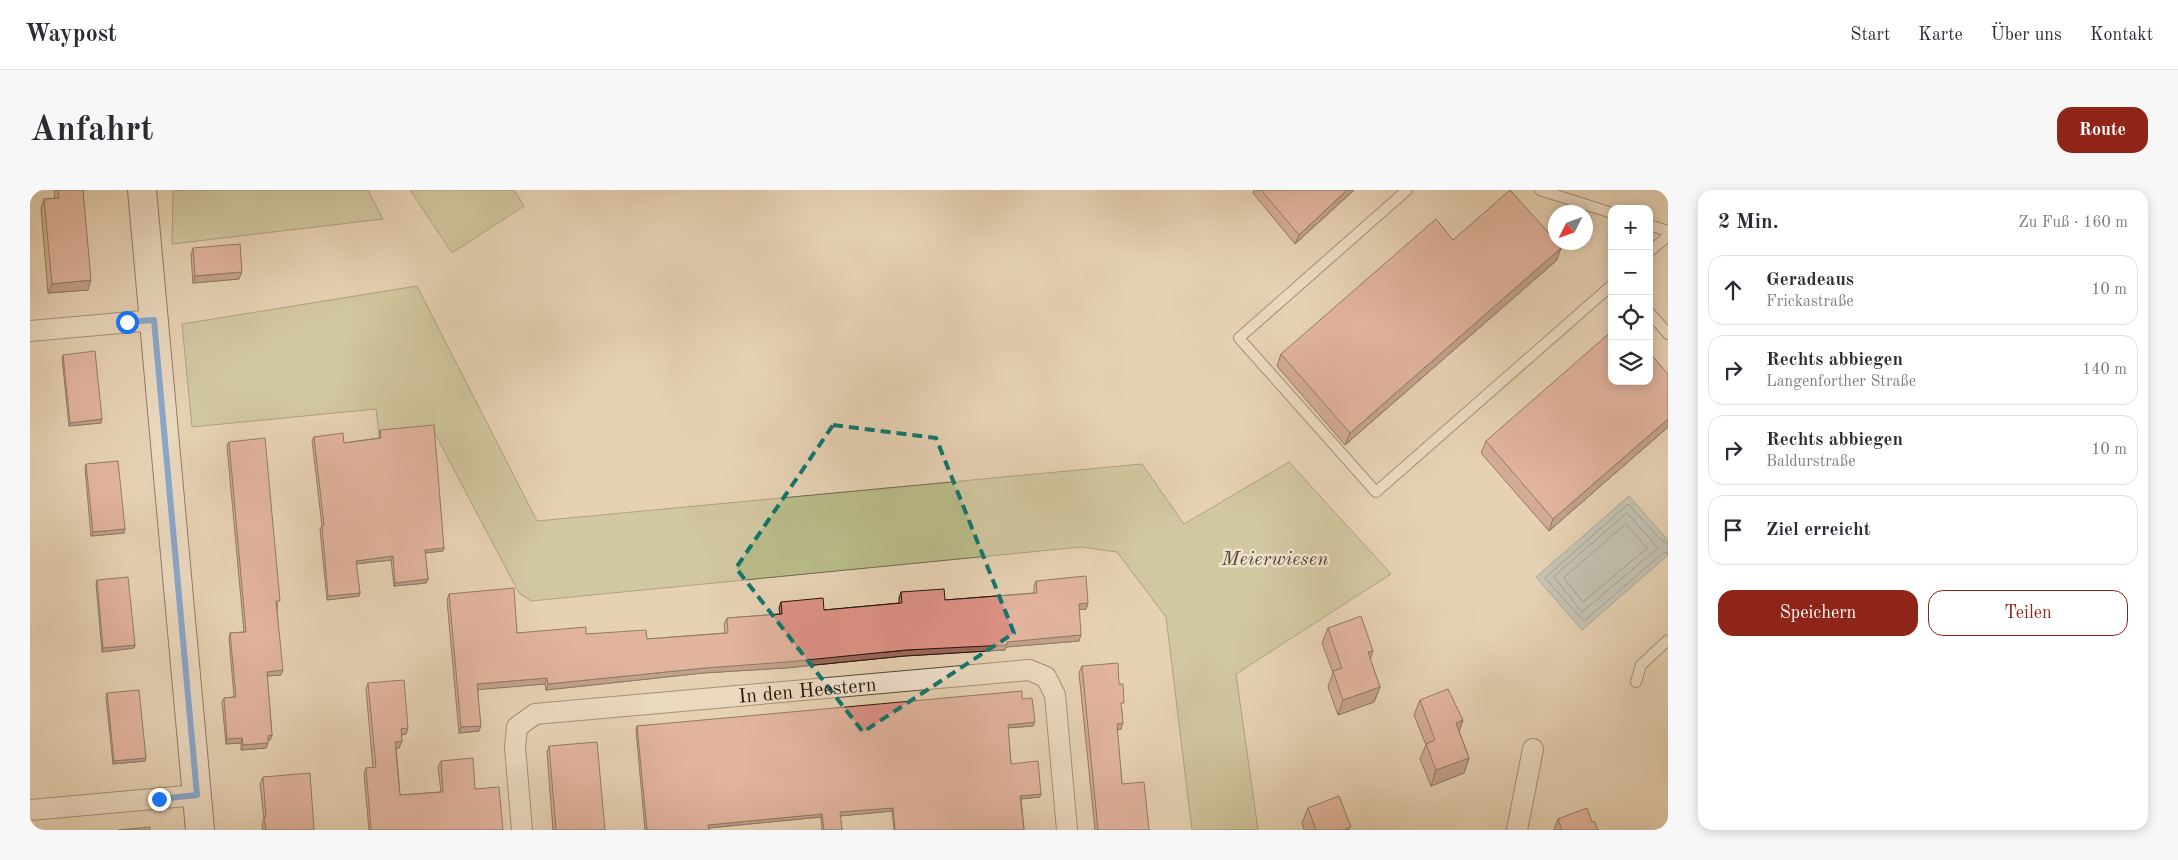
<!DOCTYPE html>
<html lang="de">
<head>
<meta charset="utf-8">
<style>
  :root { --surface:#fff; --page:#f7f7f7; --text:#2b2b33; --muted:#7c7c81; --line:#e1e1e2; --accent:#8f2418 }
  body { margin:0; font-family:"Old Standard TT",serif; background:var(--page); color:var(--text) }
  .controls { position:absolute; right:15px; top:15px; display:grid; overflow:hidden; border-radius:10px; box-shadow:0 2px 12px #0003 }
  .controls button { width:45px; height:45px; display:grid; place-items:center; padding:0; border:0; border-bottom:1px solid var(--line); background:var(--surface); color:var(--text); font:25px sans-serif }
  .compass { position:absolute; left:1518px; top:15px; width:45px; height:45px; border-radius:50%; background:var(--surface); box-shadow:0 2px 12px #0003; rotate:228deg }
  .stop { position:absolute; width:15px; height:15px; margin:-11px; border:4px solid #1a73e8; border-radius:50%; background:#fff }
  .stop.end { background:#1a73e8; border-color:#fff; box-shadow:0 1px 5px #0008 }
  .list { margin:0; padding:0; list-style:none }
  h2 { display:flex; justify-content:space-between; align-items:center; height:65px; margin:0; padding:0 20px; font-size:21px }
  h2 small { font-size:16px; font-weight:400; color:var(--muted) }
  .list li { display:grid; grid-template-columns:32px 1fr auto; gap:15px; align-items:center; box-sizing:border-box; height:70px; margin:0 10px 10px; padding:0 10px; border:1px solid var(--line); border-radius:15px }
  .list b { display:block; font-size:19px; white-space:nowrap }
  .list p { margin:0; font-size:16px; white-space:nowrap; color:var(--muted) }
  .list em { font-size:16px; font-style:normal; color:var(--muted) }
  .actions { display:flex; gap:10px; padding:15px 20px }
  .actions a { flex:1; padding:11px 0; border:1px solid var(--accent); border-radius:15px; text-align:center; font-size:18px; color:var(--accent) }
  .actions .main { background:var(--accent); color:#fff }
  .icon { flex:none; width:28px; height:28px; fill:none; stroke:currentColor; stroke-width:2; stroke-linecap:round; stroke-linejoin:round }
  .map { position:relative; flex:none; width:1638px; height:640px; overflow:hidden; border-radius:15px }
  header { display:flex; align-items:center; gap:30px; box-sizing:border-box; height:70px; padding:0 25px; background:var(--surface); border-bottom:1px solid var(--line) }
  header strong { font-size:24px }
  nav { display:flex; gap:28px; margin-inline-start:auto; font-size:18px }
  .intro { display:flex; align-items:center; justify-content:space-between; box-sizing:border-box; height:120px; padding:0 30px }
  h1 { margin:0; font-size:35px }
  .button { padding:12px 22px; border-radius:15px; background:var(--accent); color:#fff; font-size:18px; font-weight:700 }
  main { display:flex; gap:30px; padding:0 30px }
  aside { flex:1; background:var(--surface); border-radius:15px; box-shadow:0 2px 12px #0003 }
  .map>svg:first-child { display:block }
  .green { fill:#b9ba89; stroke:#6e684a }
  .water { fill:#9db4b9; stroke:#6d7573 }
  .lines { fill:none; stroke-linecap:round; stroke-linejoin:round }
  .shore { stroke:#606562; stroke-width:1 }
  .service-casing { stroke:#544534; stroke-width:12 }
  .minor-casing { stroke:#544534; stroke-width:22 }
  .secondary-casing { stroke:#24160a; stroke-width:30 }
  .service { stroke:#efe1ce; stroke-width:10 }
  .minor { stroke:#efe1ce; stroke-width:20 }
  .secondary { stroke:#efe1ce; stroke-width:28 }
  .wall { fill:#be7d73; stroke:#24160a }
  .shaded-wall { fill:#9b665e; stroke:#24160a }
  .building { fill:#dd9186; stroke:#24160a }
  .route { stroke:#1a73e8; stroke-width:6 }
  .marked { fill:none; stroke:#0f766e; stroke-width:4; stroke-dasharray:10 6; stroke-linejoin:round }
  .labels { text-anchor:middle; stroke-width:5; stroke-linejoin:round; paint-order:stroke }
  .park-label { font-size:20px; font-style:italic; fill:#514730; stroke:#efe1ce }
  .street-label { font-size:20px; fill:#24160a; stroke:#efe1ce }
</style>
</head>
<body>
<header>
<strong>Waypost</strong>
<nav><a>Start</a><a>Karte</a><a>Über uns</a><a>Kontakt</a></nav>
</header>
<div class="intro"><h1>Anfahrt</h1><a class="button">Route</a></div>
<main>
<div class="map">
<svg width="1638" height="640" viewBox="0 0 1638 640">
  <rect width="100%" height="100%" fill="#e6d1b3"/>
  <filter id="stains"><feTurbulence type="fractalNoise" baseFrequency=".004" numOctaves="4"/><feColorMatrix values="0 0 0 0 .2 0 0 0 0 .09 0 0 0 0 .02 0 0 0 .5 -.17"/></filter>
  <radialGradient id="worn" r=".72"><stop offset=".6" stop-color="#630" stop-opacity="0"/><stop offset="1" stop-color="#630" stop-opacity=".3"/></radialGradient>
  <path class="green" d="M143,0h195l15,29 -211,25z
    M380,0h104l10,16 -72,47z
    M387,96l120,235 605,-57 42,60 105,-62 102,112 -155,100 22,156h-66l-26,-213 -49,-65 -36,-5 -550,54 -12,-8 -87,-165 -53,6 -3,-25 -184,18 -10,-103z"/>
  <path class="water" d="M1599,306l39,44v15l-86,75 -46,-53z"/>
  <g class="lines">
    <path class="shore" d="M1597,323l31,35 -76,64 -28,-35z
      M1596,334l21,24 -64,54 -19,-24z
      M1638,353l-6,-2 -34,-37 -83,74 39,43 79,-68 5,-1"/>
    <g class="service-casing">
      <path id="service" d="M1377,0l-168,148 137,154 236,-207
        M1510,0l72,23
        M1619,35l19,6
        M1619,62l19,-16
        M1619,122l19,22
        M1606,492l5,-17 27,-25"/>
    </g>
    <g class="minor-casing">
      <g id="minor">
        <path d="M0,141l124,-11"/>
        <path d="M0,620l167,-15"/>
        <path id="s1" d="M492,640l-7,-83 2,-20 18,-13 494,-44 17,7 9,18 12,135"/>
        <path d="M1487,640l16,-81"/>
      </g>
    </g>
    <g class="secondary-casing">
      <path id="secondary" d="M112,0l58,640"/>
    </g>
    <use href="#service" class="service"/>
    <use href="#minor" class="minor"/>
    <use href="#secondary" class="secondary"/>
  </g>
  <path class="wall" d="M24,0h29l5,100 -40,3 -7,-85 3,-9 11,-1z
    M1224,0h100l-59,54 -42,-51z
    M1423,50l104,20 -212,185 -68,-79 4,-12z
    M163,58l46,31 -46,4 -2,-28z
    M33,165l38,68 -32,3 -7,-68z
    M1638,184v53l-119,104 -68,-78 5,-12z
    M350,240l64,118 -1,3 -18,2 3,26 -2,4 -32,3 -3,-26 -35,4 4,29 -1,3 -32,4 -7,-71 2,-3 -10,-86 2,-3 30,6 35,-5v-4z
    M199,252l49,164h-1l4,69 -14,1 5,59 -2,5h-2l-2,8 -25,2v-7l-15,1 -4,-42 2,-4 10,-1 -5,-59 1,-5 14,-1 -17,-186z
    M56,274l39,65 -1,4 -33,3 -6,-68z
    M67,390l38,65 -1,3 -32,4 -6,-68z
    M1006,391l52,22 -2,6h-7v32l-73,6 -1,3 -101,6 -119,12 -82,5 -157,17 -1,-6 -67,5 1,42 -20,2 -12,-133 2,-6 68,39 69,1 61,5 78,-6 -1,-9 3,-6 53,-4 -1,-6 2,-6 43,8 75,-7v-5l2,-6 44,8 89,-7v-7z
    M1298,438l42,31 10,28 -6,15 -36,13 -10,-28 5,-14 -11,-30z
    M1052,476l40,44 -1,19 -4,1 5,54 27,46h-54l-16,-157z
    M338,493l40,45 -2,6 -5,1 1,6 -3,7h-3l4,47 41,-3 -3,-25 3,-6 34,28 28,41h-134l-5,-56 2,-6h7l-7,-79z
    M77,503l38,68 -32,3 -7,-67z
    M992,509l11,27 -25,2 3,36 29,33 -19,2 3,31h-130l-2,-19 -52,5 2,14h-20l-1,-13 -112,11v2h-64l-9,-100 1,-4z
    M1390,510l43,20 -4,11 10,27 -5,15 -33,13 -11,-27 6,-14 -12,-30z
    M519,556l56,84h-52l-6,-78z
    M233,587l51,53h-51l-1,-6 2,-5 -4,-35z
    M1278,618l42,22h-46l-2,-7z
    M1528,629l34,3 6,8h-44z"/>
  <path class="shaded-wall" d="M1317,0h7l-59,54 4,-9z
    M1531,58l-4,12 -212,185 5,-12z
    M212,82l-3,7 -46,4 2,-7z
    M61,90l-3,10 -40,3 4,-9z
    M72,229l-1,4 -32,3 1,-3z
    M1638,229v8l-119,104 4,-12z
    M95,339l-1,4 -33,3 2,-4z
    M414,358l-1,3 -19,2 1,-3z
    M363,366l-2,4 -36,4 1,-3z
    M398,389l-2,4 -32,3 1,-3z
    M330,403l-1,3 -32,4 1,-4z
    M1058,413l-2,6 -9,1 2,-6z
    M1051,445l-2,6 -73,6 -1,3 -101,6 -119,12 -82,5 -157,17 2,-6 157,-16z
    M105,455l-1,3 -32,4 1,-4z
    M1343,461l-5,15v-14z
    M253,480l-2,5 -16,1 2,-4z
    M517,488l-2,6 -70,6 2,-6z
    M1350,497l-6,15 -36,13 5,-15z
    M1433,530l-5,15 -2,-12z
    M1005,532l-2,4 -27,2 2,-3z
    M1093,533l-2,6 -6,1 2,-6z
    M451,536l-2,5 -20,2 2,-6z
    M378,538l-2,6 -8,1 3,-6z
    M242,545l-2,5h-4l2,-4z
    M212,548l-1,5 -15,1 1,-5z
    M372,551l-3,7h-6l2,-6z
    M238,553l-2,5 -25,2 2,-5z
    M116,568l-1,3 -32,3 1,-3z
    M1439,568l-5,15 -33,13 5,-16z
    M1011,604l-1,3 -21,2 1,-3z
    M863,618l-1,3 -53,5 1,-4z
    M792,624l-1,3 -114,11 1,-3z"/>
  <path class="building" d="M28,0h25l8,90 -39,4 -8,-85 15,-1z
    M1231,0h86l-48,45z
    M1480,0l46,51v1l5,6 -211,185 -69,-79 155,-135 17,21z
    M210,54l2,28 -47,4 -2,-28z
    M1582,141v50h37v-29l19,22v45l-115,100 -67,-78z
    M65,161l7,68 -32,4 -7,-68z
    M404,235l10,123 -19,2 3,29 -33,4 -2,-27 -37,5 4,32 -32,3 -6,-70 2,-1 -10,-88 29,-4 1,10 37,-5 -1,-8z
    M235,248l15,163h-4l7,69 -16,2 5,63 -4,1v7l-25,2 -1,-7 -15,1 -3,-41 12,-1 -6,-64 16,-1 -17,-190z
    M88,271l7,68 -32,3 -7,-68z
    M1056,386l2,27 -9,1 2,31 -74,7v3l-101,5 -119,12 -82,6 -157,16 -1,-6 -70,6 4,42 -20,1 -12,-133 65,-6 3,45 69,-6v7l60,-4 1,9 81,-6 -1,-15 55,-4 -1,-12 42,-4 1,12 78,-7 -1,-11 43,-3 1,11 92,-7 -1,-12z
    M98,387l7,68 -32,3 -6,-68z
    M1331,426l12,35 -5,1 12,35 -37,13 -10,-29 9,-3 -14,-40z
    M1088,473l1,21h4l1,19h-3l2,20 -6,1 5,60 22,-2 5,48h-51l-16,-164z
    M374,490l4,48 -7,1 1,12 -7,1 5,53 43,-3 -2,-31 32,-3 2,31 24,-2 4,43h-132l-5,-62 10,-1 -8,-84z
    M1418,499l15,31 -7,3 13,35 -33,12 -10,-26 9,-4 -15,-40z
    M109,500l7,68 -32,3 -7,-68z
    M992,501v8l10,-1 3,24 -27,3 3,39 27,-3 3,33 -21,2 4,34h-129l-2,-22 -53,4 2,18h-18l-2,-16 -114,11 1,5h-62l-10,-104z
    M567,552l8,88h-49l-7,-84z
    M280,583l4,57h-48l-2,-13h2l-3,-40z
    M1309,606l12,31 -7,3h-28l-8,-22z
    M1557,618l5,14 2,-1 4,9h-36l-4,-11z
    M120,637v3h-32z"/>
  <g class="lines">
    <path class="route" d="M97,132l27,-2 43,475 -38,4"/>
  </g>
  <path d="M0 0H1638V640H0ZM803,235l103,13 78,195 -151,99 -127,-164z" fill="#e6d1b3" fill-opacity=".55" fill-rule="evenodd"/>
  <path class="marked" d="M803,235l103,13 78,195 -151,99 -127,-164z"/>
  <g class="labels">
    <g class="park-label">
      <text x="1245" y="375">Meierwiesen</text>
    </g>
    <g class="street-label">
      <text dy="7" stroke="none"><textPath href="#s1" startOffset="399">In den Heestern</textPath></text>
    </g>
  </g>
  <rect width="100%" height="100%" filter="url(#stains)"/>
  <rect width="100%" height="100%" fill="url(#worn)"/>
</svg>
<div class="controls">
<button>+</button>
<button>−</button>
<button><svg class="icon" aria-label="locate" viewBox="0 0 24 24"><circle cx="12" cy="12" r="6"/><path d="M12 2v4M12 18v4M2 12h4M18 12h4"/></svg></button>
<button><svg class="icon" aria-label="layers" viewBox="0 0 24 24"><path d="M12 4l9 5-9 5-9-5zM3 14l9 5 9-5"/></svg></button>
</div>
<svg class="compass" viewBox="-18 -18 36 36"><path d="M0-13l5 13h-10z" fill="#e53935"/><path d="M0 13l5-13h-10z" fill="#7c7c81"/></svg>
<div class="stop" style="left:97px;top:132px"></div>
<div class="stop end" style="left:129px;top:609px"></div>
</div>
<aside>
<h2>2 Min.<small>Zu Fuß · 160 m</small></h2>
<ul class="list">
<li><svg class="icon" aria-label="ahead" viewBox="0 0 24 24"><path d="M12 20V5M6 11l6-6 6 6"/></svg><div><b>Geradeaus</b><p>Frickastraße</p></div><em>10 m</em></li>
<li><svg class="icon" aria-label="right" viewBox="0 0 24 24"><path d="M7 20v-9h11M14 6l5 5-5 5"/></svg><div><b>Rechts abbiegen</b><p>Langenforther Straße</p></div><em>140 m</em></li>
<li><svg class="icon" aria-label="right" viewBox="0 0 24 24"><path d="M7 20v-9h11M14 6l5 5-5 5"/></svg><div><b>Rechts abbiegen</b><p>Baldurstraße</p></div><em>10 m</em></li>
<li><svg class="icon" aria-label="arrive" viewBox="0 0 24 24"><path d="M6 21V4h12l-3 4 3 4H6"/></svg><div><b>Ziel erreicht</b></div></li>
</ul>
<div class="actions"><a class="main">Speichern</a><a>Teilen</a></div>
</aside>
</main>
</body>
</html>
